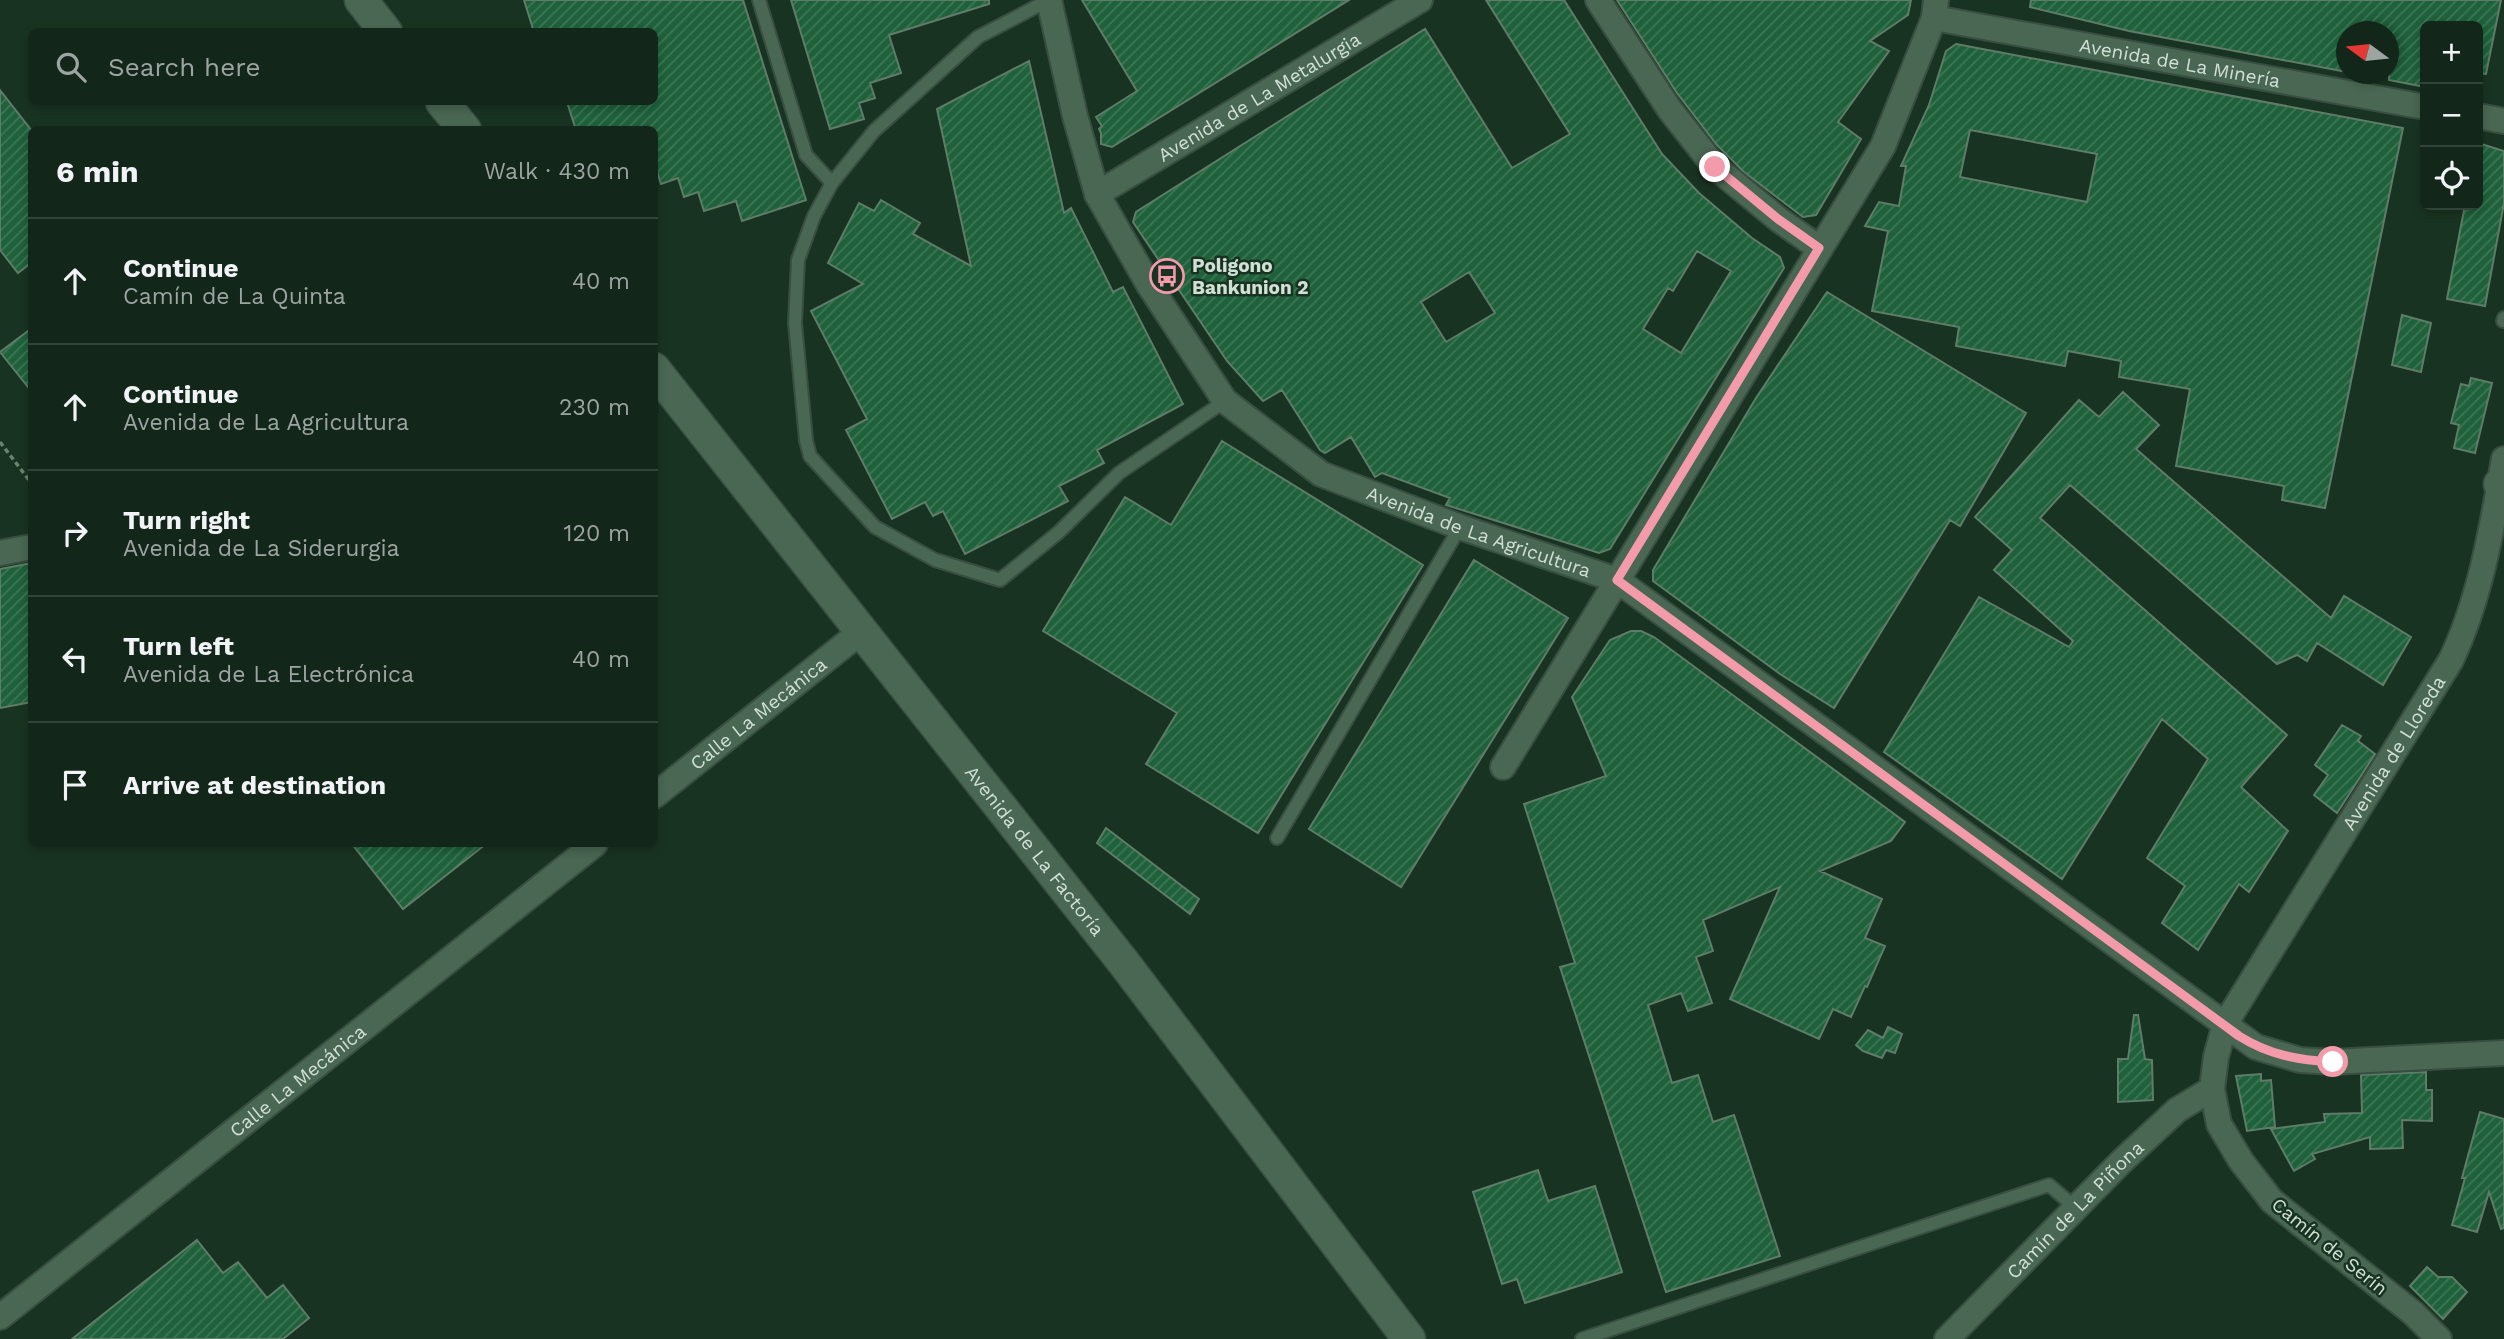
<!DOCTYPE html>
<html lang="en">
<head>
<meta charset="utf-8">
<style>
  :root { --surface:#13261a; --page:#1c2e23; --text:#f1f3f6; --muted:#9da5a2; --line:#324339 }
  body { margin:0; font-family:"Work Sans",sans-serif; background:var(--page); color:var(--text) }
  .controls { position:absolute; right:21px; top:21px; display:grid; overflow:hidden; border-radius:10px; box-shadow:0 4px 10px #0003 }
  .controls button { width:63px; height:63px; display:grid; place-items:center; padding:0; border:0; border-bottom:2px solid var(--line); background:var(--surface); color:var(--text); font:35px sans-serif }
  .compass { position:absolute; left:2336px; top:21px; width:63px; height:63px; border-radius:50%; background:var(--surface); box-shadow:0 4px 10px #0003; rotate:285deg }
  .stop { position:absolute; width:21px; height:21px; margin:-16px; border:5px solid #f39aab; border-radius:50%; background:#fff }
  .stop.end { background:#f39aab; border-color:#fff; box-shadow:0 2px 7px #0008 }
  .list { margin:0; padding:0; list-style:none }
  h2 { display:flex; justify-content:space-between; align-items:center; height:91px; margin:0; padding:0 28px; font-size:30px }
  h2 small { font-size:23px; font-weight:400; color:var(--muted) }
  .list li { display:grid; grid-template-columns:46px 1fr auto; gap:21px; align-items:center; box-sizing:border-box; height:126px; padding:0 28px; border-top:2px solid var(--line) }
  .list b { display:block; font-size:26px; white-space:nowrap }
  .list p { margin:0; font-size:23px; white-space:nowrap; color:var(--muted) }
  .list em { font-size:23px; font-style:normal; color:var(--muted) }
  .icon { flex:none; width:38px; height:38px; fill:none; stroke:currentColor; stroke-width:2; stroke-linecap:round; stroke-linejoin:round }
  .map { position:relative; flex:none; width:2504px; height:1339px; overflow:hidden }
  .search { position:absolute; background:var(--surface); box-shadow:0 4px 10px #0003; left:28px; top:28px; width:630px; height:77px; display:flex; align-items:center; gap:18px; box-sizing:border-box; padding:0 24px; border-radius:10px; color:var(--muted); font-size:26px }
  .panel { position:absolute; background:var(--surface); box-shadow:0 4px 10px #0003; left:28px; top:126px; width:630px; height:721px; border-radius:10px }
  .map>svg:first-child { display:block }
  .building { fill:url(#building-hatch); stroke:#5f7c68; stroke-width:2; fill-rule:evenodd }
  .lines { fill:none; stroke-linecap:round; stroke-linejoin:round }
  .service-casing { stroke:#384e40; stroke-width:16 }
  .minor-casing { stroke:#384e40; stroke-width:28 }
  .tertiary-casing { stroke:#384e40; stroke-width:35 }
  .path { stroke:#6b8172; stroke-width:3.5; stroke-dasharray:5 3.5; stroke-linecap:butt }
  .service { stroke:#4a6753; stroke-width:12 }
  .minor { stroke:#4a6753; stroke-width:24 }
  .tertiary { stroke:#4a6753; stroke-width:32 }
  .route { stroke:#f39aab; stroke-width:9 }
  .labels { text-anchor:middle; stroke-width:5; stroke-linejoin:round; paint-order:stroke }
  .street-label { font-size:19px; fill:#d0e0d5; stroke:#193322 }
  .poi-label { font-size:19px; font-weight:bold; fill:#d0e0d5; stroke:#193322; text-anchor:start }
</style>
</head>
<body>
<div class="map">
<svg width="2504" height="1339" viewBox="0 0 2504 1339">
  <defs>
    <pattern id="building-hatch" width="6" height="6" patternUnits="userSpaceOnUse" patternTransform="scale(1.75)"><rect width="6" height="6" fill="#1e613b"/><path d="M-1 1l2-2M0 6l6-6M5 7l2-2" fill="none" stroke="#3e7756"/></pattern>
  </defs>
  <rect width="100%" height="100%" fill="#193322"/>
  <path class="building" d="M524,0h219l63,200 -64,21 -6,-20 -32,10 -6,-19 -14,5 -6,-19 -17,6 -7,-22v-32h-78l-9,-28h87v-70h-120z
    M791,0h198v4l-100,31 12,38 -31,10 5,15 -16,5 5,16 -34,10z
    M1082,0h267l-237,147 -11,-3v-11l-2,-4 3,-3 -6,-9 41,-26z
    M1486,0h78l98,154 37,39 53,45 28,19 4,11 -171,276 -3,5 -11,4 -153,-48 4,-7 -68,-25 -7,4 -24,-40 -26,16 -5,-3 -38,-60 -19,11 -36,-40 -94,-139 3,-10 289,-183 87,139 58,-34zM1697,251l34,20 -50,82 -38,-24 25,-41 5,3zM1469,272l26,41 -49,29 -25,-40z
    M1617,0h294l-3,15 -38,26 19,10 -51,71 23,17 -45,76 -13,2 -59,-45 -27,-27 -40,-52z
    M2031,0h470l-15,74 -8,-1v-47h-53v61l-36,-7v-48h-42v40l-218,-41 -99,-24z
    M1956,44l447,84 -78,380 -43,-8 2,-14 -108,-20 14,-77 -71,-12 2,-16 -53,-10 -3,15 -109,-20 3,-19 -87,-16 16,-80 -23,-5 14,-24 20,4 7,-40h-5l28,-61 17,-54zM1970,130l127,24 -10,48 -127,-25z
    M1029,61l35,152 7,-5 42,84 10,-5 60,117 -86,46 7,13 -45,23 9,15 -103,53 -22,-43 -10,5 -8,-14 -33,17 -46,-89 21,-11 -56,-108 52,-27 -35,-21 31,-60 15,8 7,-11 39,23 -7,11 58,32 -34,-157z
    M0,90l32,41v131l-14,11 -18,-23z
    M2478,143l26,8v52l-19,103 -38,-7 18,-94h13z
    M1827,292l199,121 -66,113 -10,-6 -116,188 -54,-34 -127,-93v-11l103,-172z
    M2402,315l29,8 -10,49 -29,-7z
    M32,328v64l-32,-40z
    M2471,378l21,5 -17,70 -21,-5 5,-23 -8,-2 10,-39 8,2z
    M2123,392l36,33 -23,24 195,169 13,-22 67,41 -28,48 -66,-42 -10,18 -10,-6 -20,9 -207,-179 -30,33 247,217 -46,52 47,44 -39,61 -10,-8 -41,66 -36,-27 23,-37 -38,-28 61,-99 -46,-40 -100,160 -178,-127 95,-155 90,50 4,-6 -79,-71 18,-20 -37,-33 104,-117 20,17z
    M1222,441l201,124 -165,268 -112,-69 31,-51 -134,-82 82,-134 46,28z
    M1474,560l94,58 -167,269 -92,-58z
    M32,563v139l-32,6v-139z
    M1631,631h10l13,6 251,185 -14,19 -71,30 62,28 -17,39 20,8 -18,41 -2,-1 -14,31 -18,-8 -14,30 -89,-40 50,-112 -77,33 10,31 -17,6 16,46 -24,8 -7,-18 -33,12 24,78 26,-8 15,47 21,-7 46,141 -114,36 -106,-325 15,-4 -51,-159 82,-28 -34,-79 38,-57z
    M2342,725l19,11 -3,5 17,13 -38,59 -23,-18 14,-20 -13,-10z
    M1106,828l93,71 -9,15 -93,-71z
    M352,844h134l-83,65z
    M2134,1015h4l7,44 7,1 1,40 -35,2v-43h10z
    M1888,1027l14,7 -7,19 -9,-3 -4,8 -19,-7 -7,-6 12,-15 15,8z
    M2426,1072v18h6v31l-30,-1 1,28 -33,1v-12l-58,17 3,5 -21,12 -23,-42 54,-7 -1,-8 38,-1 -1,-38z
    M2261,1074v7l10,-1 4,47 -28,4 -11,-55z
    M2480,1112l24,7v109l-3,1 -12,-37 -12,40 -25,-7 13,-47h-3z
    M1538,1170l10,31 47,-15 27,86 -97,31 -8,-24 -15,5 -29,-92z
    M197,1240l26,33 15,-11 29,36 16,-13 26,33 -26,21h-211z
    M2427,1267l11,10h14l15,15 -24,27 -33,-33z"/>
  <g class="lines">
    <g class="service-casing">
      <path id="service" d="M759,0l47,155 26,28
        M1049,0l-71,37 -104,94 -42,52 -18,33 -16,44 -3,63 11,117 4,16 65,71 60,33 65,20 59,-48 60,-59 106,-72
        M2503,321l1,-3
        M1277,838l183,-311
        M1582,1339l467,-154 27,23"/>
    </g>
    <g class="minor-casing">
      <g id="minor">
        <path id="s1" d="M1049,0l26,116 22,78 52,91 76,116 96,73 139,53 157,53 639,467 44,13 33,2 171,-9"/>
        <path d="M1598,0l72,110 45,57 63,52 41,29"/>
        <path id="s2" d="M1934,18l491,89"/>
        <path d="M2478,116l26,5"/>
        <path id="s3" d="M1097,194l323,-194"/>
        <path d="M0,553l32,-6"/>
        <path d="M1503,767l380,-621 51,-128 2,-18"/>
        <path id="s4" d="M654,796l208,-165"/>
        <path id="s5" d="M0,1317l595,-473"/>
        <path id="s6" d="M1947,1339l175,-178 55,-51 35,-21"/>
        <path id="s7" d="M2439,1339l-26,-26 -141,-112 -31,-40 -22,-37 -7,-35 4,-32 9,-33 226,-364c30,-63 41,-133 53,-201"/>
      </g>
    </g>
    <g class="tertiary-casing">
      <g id="tertiary">
        <path d="M361,0l25,32"/>
        <path d="M442,102l23,28"/>
        <path id="s8" d="M654,369l470,594 285,376"/>
        <path d="M2500,484l4,-4"/>
      </g>
    </g>
    <path class="path" d="M0,442l32,42"/>
    <use href="#service" class="service"/>
    <use href="#minor" class="minor"/>
    <use href="#tertiary" class="tertiary"/>
  </g>
  <g class="lines">
    <path class="route" d="M1715,167l63,52 41,29 -202,332 622,456c30,19 59,24 94,26"/>
  </g>
  <defs>
    <g id="bus-ring" transform="scale(1.75)"><circle r="9.5" fill="#193322" stroke="#f39aab" stroke-width="1.5"/><path d="M-5-6H5V4H4V6H2V4H-2V6H-4V4H-5ZM-3.5-4V0h7V-4ZM-3.5 1.2v1.5H-2V1.2ZM2 1.2v1.5H3.5V1.2Z" fill="#f39aab"/></g>
  </defs>
  <g fill-rule="evenodd">
    <use href="#bus-ring" x="1167" y="276"/>
  </g>
  <g class="labels">
    <g class="street-label">
      <text dy="7" stroke="none"><textPath href="#s2" startOffset="250">Avenida de La Minería</textPath></text>
      <text dy="7" stroke="none"><textPath href="#s3" startOffset="189">Avenida de La Metalurgia</textPath></text>
      <text dy="7" stroke="none"><textPath href="#s1" startOffset="732">Avenida de La Agricultura</textPath></text>
      <text dy="7" stroke="none"><textPath href="#s4" startOffset="133">Calle La Mecánica</textPath></text>
      <text dy="7" stroke="none"><textPath href="#s7" startOffset="732">Avenida de Lloreda</textPath></text>
      <text dy="7" stroke="none"><textPath href="#s8" startOffset="614">Avenida de La Factoría</textPath></text>
      <text dy="7" stroke="none"><textPath href="#s5" startOffset="380">Calle La Mecánica</textPath></text>
      <text dy="7" stroke="none"><textPath href="#s6" startOffset="182">Camín de La Piñona</textPath></text>
      <text transform="translate(2330 1246) rotate(39)" y="7">Camín de Serín</text>
    </g>
    <g class="poi-label">
      <text x="1192" y="272">Poligono<tspan x="1192" dy="22">Bankunion 2</tspan></text>
    </g>
  </g>
</svg>
<div class="controls">
<button>+</button>
<button>−</button>
<button><svg class="icon" aria-label="locate" viewBox="0 0 24 24"><circle cx="12" cy="12" r="6"/><path d="M12 2v4M12 18v4M2 12h4M18 12h4"/></svg></button>
</div>
<svg class="compass" viewBox="-18 -18 36 36"><path d="M0-13l5 13h-10z" fill="#e53935"/><path d="M0 13l5-13h-10z" fill="#9da5a2"/></svg>
<div class="stop" style="left:2333px;top:1062px"></div>
<div class="stop end" style="left:1715px;top:167px"></div>
<div class="search"><svg class="icon" aria-label="search" viewBox="0 0 24 24"><circle cx="10" cy="10" r="6"/><path d="M15 15l6 6"/></svg>Search here</div>
<section class="panel">
<h2>6 min<small>Walk · 430 m</small></h2>
<ul class="list">
<li><svg class="icon" aria-label="ahead" viewBox="0 0 24 24"><path d="M12 20V5M6 11l6-6 6 6"/></svg><div><b>Continue</b><p>Camín de La Quinta</p></div><em>40 m</em></li>
<li><svg class="icon" aria-label="ahead" viewBox="0 0 24 24"><path d="M12 20V5M6 11l6-6 6 6"/></svg><div><b>Continue</b><p>Avenida de La Agricultura</p></div><em>230 m</em></li>
<li><svg class="icon" aria-label="right" viewBox="0 0 24 24"><path d="M7 20v-9h11M14 6l5 5-5 5"/></svg><div><b>Turn right</b><p>Avenida de La Siderurgia</p></div><em>120 m</em></li>
<li><svg class="icon" aria-label="left" viewBox="0 0 24 24"><path d="M17 20v-9H6M10 6l-5 5 5 5"/></svg><div><b>Turn left</b><p>Avenida de La Electrónica</p></div><em>40 m</em></li>
<li><svg class="icon" aria-label="arrive" viewBox="0 0 24 24"><path d="M6 21V4h12l-3 4 3 4H6"/></svg><div><b>Arrive at destination</b></div></li>
</ul>
</section>
</div>
</body>
</html>
